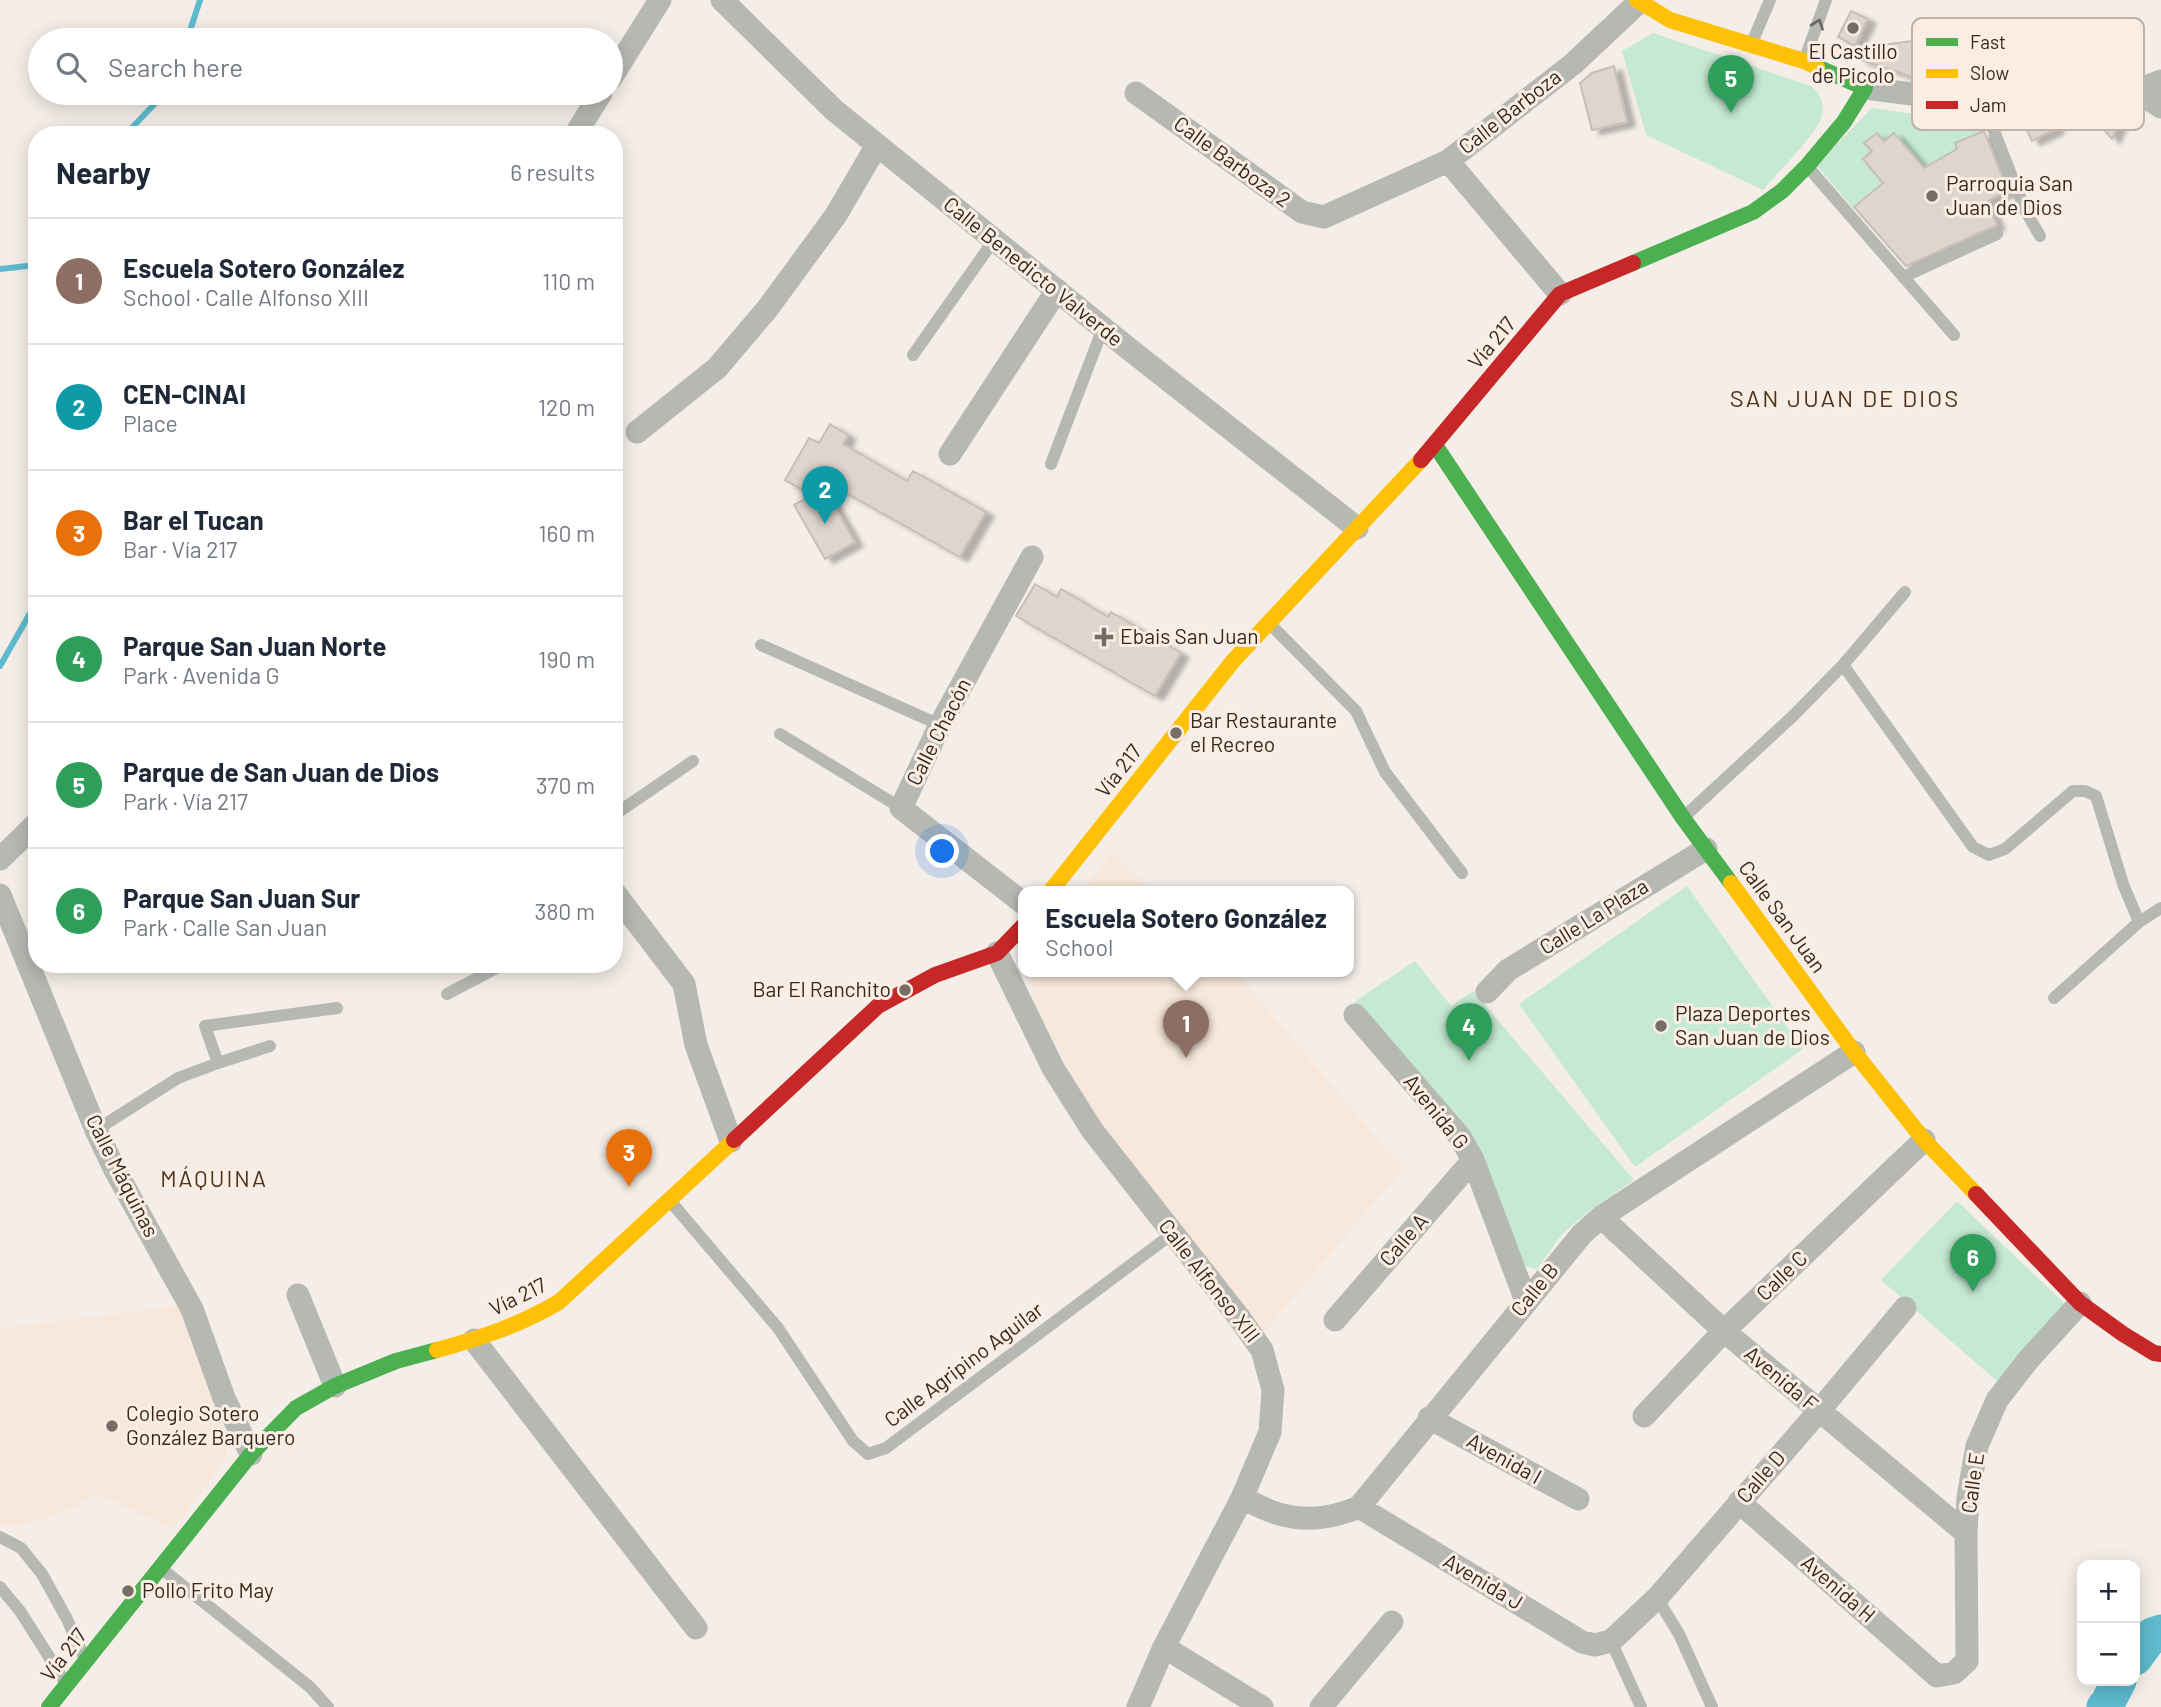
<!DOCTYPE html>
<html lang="en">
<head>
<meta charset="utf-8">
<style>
  :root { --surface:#fff; --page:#f2f2f3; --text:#1f2937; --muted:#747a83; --line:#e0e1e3; --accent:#b45309 }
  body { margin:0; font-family:Barlow,sans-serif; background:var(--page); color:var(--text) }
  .controls { position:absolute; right:21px; bottom:21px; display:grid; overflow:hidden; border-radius:14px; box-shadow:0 4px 18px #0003 }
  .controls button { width:63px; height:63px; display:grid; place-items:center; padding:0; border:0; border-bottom:2px solid var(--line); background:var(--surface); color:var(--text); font:35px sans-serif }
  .you { position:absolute; left:943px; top:852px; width:24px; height:24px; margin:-18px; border:5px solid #fff; border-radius:50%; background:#1a73e8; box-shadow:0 0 0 10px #1a73e833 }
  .badge { display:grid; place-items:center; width:46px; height:46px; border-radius:50%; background:var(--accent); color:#fff; font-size:23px; font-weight:700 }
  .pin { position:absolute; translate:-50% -58px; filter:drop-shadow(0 2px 4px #0008) }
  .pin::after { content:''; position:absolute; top:37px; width:24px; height:21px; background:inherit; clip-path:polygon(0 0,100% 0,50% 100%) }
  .popup { position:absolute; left:1018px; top:886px; width:336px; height:91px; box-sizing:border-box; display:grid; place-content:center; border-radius:14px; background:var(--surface); filter:drop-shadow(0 2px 5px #0005); font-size:23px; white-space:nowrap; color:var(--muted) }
  .popup b { font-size:26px; color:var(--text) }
  .popup::after { content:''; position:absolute; left:50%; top:100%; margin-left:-14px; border:14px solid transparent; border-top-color:var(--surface) }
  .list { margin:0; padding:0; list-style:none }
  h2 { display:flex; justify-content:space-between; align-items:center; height:91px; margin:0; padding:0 28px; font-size:30px }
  h2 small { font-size:23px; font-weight:400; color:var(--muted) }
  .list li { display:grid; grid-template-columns:46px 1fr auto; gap:21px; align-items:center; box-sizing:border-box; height:126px; padding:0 28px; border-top:2px solid var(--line) }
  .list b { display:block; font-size:26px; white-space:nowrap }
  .list p { margin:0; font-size:23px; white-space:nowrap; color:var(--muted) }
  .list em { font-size:23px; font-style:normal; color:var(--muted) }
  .icon { flex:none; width:38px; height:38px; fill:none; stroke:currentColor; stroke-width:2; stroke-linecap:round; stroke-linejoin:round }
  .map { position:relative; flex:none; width:2161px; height:1707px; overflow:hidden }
  .search { position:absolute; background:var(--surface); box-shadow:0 4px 18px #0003; left:28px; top:28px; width:595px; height:77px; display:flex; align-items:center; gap:18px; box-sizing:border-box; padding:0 24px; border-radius:38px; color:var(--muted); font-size:26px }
  .panel { position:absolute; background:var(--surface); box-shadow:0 4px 18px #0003; left:28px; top:126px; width:595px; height:847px; border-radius:28px }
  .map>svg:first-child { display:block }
  .built { fill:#f8e8db }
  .green { fill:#c5e9d2 }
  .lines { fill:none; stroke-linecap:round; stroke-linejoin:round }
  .stream { stroke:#5ebacd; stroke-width:6 }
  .river { stroke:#5ebacd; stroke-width:35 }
  .building { fill:#dfd5cd; stroke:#c7beb7; stroke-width:2; filter:url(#shadow) }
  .lane { stroke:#b6b8b3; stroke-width:12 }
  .street { stroke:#b6b8b3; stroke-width:23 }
  .fast { stroke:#4caf50; stroke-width:16 }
  .slow { stroke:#ffc107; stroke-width:16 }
  .jam { stroke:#c62828; stroke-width:16 }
  .oneway { stroke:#6f6962 }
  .poi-dot { fill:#786d65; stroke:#faede3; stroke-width:2.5 }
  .labels { text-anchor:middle; stroke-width:6; stroke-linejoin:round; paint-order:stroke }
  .poi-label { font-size:21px; fill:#35281f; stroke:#faede3; text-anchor:start }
  .street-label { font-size:21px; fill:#35281f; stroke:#faede3 }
  .neighbourhood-label { font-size:23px; letter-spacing:2px; fill:#4d341f; stroke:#faede3 }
  .quarter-label { font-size:24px; letter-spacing:2px; fill:#4d341f; stroke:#faede3 }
  .key { fill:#faede3; stroke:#bfb2a8; stroke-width:2 }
  .key-label { font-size:19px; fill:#35281f }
</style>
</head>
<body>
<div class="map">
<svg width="2161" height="1707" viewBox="0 0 2161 1707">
  <defs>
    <filter id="shadow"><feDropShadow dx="8" dy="4.5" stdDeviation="2" flood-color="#0004"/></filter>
  </defs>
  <rect width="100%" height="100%" fill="#f5eee8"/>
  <path class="built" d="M1111,853l45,39h-73z
    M1032,972h204l167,197 -139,163 -171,-217 -60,-113z
    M179,1306l40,105 9,30 -3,20 -52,68 -75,-35 -31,17 -23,8 -22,6h-22v-195l20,-4z"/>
  <path class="green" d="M1653,33l158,53c9,8 14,17 11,30 -4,17 -46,58 -59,74l-117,-55 -24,-84z
    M1872,108l78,11 31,-2 3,14 -29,12 2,6 -19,11 -3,20 -41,-47 -10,8 -19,2 7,8 11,32 -30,25 -37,-43z
    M1687,886l116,163 -168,118 -116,-163z
    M1415,961l36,45 22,-15 161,189 -41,28 -30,25 -26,36 -9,-2 -9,-5 -67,-146 -98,-114z
    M1957,1201l108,103 -67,78 -117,-102z"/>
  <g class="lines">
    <path class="stream" d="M187,40l13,-40
      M125,135l40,-42
      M0,269l36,-4
      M0,666l37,-65"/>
    <path class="river" d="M2135,1658l17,-23 9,-3
      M2104,1707l3,-3 12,-23"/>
  </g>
  <path class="building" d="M1851,11l17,8 -13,27 -17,-9z
    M1961,25l37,22 -9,29 -47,5 -27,-3 -56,-19 3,-11 57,-8 43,4z
    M1614,66l13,56 -35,8 -12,-47 12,-10z
    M2111,100l16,4 -15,35 -14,-16z
    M2045,107l11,22 -24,12 -11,-23z
    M1984,131l24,60 -22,11 11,23 -91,41 -52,-59 29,-24 -20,-24 9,-8 -8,-8 13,-10 7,8 10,-8 30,35 33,-19 -2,-6z
    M830,424l18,11 -5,9 64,37 6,-10 73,41 -26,45 -142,-80 37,65 -30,17 -31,-54 18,-10 -27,-15 24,-42 10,5z
    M1035,584l22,13 4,-8 47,28 3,-5 70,41 -26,43 -139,-80z"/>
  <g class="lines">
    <path class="lane" d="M1751,45l19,-45
      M1804,61l22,-61
      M1983,103l42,107 15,26
      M1807,166l147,169
      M1903,277l94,-43
      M913,355l81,-115
      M1051,464l52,-136
      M1269,623l87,88 29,61 77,101
      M761,645l179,80
      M1843,665l130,182 16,8 16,-6 68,-58h12l11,5 27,88 16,38 22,-14
      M780,734l121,74
      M614,815l79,-54
      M1685,816l109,-101 49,-50 62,-73
      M447,994l57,-30
      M2054,998l85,-76
      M218,1063l52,-17
      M96,1130l82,-52 40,-15 -13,-37 132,-18
      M671,1202l107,126 75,113 15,13 18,-6 286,-214
      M0,1537l21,11 21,26 25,45 17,38
      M162,1569l148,118 18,20
      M0,1587l20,24 45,71
      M1657,1598l22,36 33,73
      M1611,1641l30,66"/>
    <path class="street" d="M722,0l112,110 295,239 228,179
      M611,78l49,-78
      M1865,88l118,15 94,-16 29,-2 30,6 25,16
      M2136,91l25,-10
      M1136,93l166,119 22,5 124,-56
      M575,135l26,-42
      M1560,294l-112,-133 125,-97 66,-62
      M637,432l80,-64 51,-60 68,-93 41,-70
      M950,454l107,-164
      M0,859l37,-36
      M614,892l70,92 12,61 35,96
      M0,895l96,235 19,40 77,139 32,89 27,56
      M1023,903l-122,-95 39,-83 92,-168
      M997,953l56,115 39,62 146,186 24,34 11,40 -3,42 -28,66 -78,149 -26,60
      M1487,992l21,-22 198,-121
      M1355,1015l105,122 13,23 53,141
      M1601,1217l123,114 242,202
      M298,1295l37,91
      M1335,1320l138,-160
      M474,1340l222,288
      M1644,1416l80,-85 200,-191
      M1429,1418l149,81
      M1242,1498c13,6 27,14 41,17 25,7 53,2 76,-8l223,-273 19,-17 253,-165
      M1739,1502l198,174 17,-3 13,-12 -1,-128 2,-36 9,-51 20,-46 32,-41 51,-56
      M1359,1507l223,135 13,3 16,-4 46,-43 162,-187 86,-103
      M1164,1647l98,60
      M1321,1707l71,-85"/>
    <path class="fast" d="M1633,263l120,-51 29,-21 25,-25 37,-44 21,-34 -48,-21
      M1435,445l248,373 48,65
      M49,1707l202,-253 45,-46 39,-22 61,-25 41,-11"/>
    <path class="slow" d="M1637,0l33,20 134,41 13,6
      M1731,883l123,169 70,88 52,54
      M1050,892l183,-231 188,-201
      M437,1350c44,-12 83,-25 122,-48l175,-162"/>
    <path class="jam" d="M1421,460l139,-166 73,-31
      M734,1140l144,-134 57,-31 62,-22 26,-27
      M1976,1194l104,109 43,31 31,19 7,1"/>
  </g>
  <defs><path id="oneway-chevron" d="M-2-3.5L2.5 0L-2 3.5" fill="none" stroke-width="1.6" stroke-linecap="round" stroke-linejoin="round" transform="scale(1.75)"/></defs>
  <use class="oneway" href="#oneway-chevron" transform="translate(1818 24) rotate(-70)"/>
  <g class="poi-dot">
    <circle cx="1853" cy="28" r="7"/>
    <circle cx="1932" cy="196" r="7"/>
    <path d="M1100.5 626.5h7v7h7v7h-7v7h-7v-7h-7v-7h7z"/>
    <circle cx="1176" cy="733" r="7"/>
    <circle cx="905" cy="990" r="7"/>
    <circle cx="1661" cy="1026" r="7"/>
    <circle cx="112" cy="1426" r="7"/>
    <circle cx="128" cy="1591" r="7"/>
  </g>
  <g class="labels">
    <g class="poi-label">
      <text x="1853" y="59" text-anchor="middle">El Castillo<tspan x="1853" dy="24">de Picolo</tspan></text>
      <text x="1946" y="191">Parroquia San<tspan x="1946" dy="24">Juan de Dios</tspan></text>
      <text x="1120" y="644">Ebais San Juan</text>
      <text x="1190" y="728">Bar Restaurante<tspan x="1190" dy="24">el Recreo</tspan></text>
      <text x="891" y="997" text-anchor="end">Bar El Ranchito</text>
      <text x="1675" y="1021">Plaza Deportes<tspan x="1675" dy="24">San Juan de Dios</tspan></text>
      <text x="126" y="1421">Colegio Sotero<tspan x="126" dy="24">González Barquero</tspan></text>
      <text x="142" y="1598">Pollo Frito May</text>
    </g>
    <g class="street-label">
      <text transform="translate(1510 112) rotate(-38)" y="7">Calle Barboza</text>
      <text transform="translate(1232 162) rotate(36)" y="7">Calle Barboza 2</text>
      <text transform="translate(1033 272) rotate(39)" y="7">Calle Benedicto Valverde</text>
      <text transform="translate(1492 343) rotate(-50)" y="7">Vía 217</text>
      <text transform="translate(939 732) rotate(-63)" y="7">Calle Chacón</text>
      <text transform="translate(1119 771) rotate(-52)" y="7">Vía 217</text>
      <text transform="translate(1594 917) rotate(-32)" y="7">Calle La Plaza</text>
      <text transform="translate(1782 917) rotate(54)" y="7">Calle San Juan</text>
      <text transform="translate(1436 1112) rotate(51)" y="7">Avenida G</text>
      <text transform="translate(122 1176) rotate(63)" y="7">Calle Máquinas</text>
      <text transform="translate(1404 1240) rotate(-49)" y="7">Calle A</text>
      <text transform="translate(1782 1276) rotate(-44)" y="7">Calle C</text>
      <text transform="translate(1209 1281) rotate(52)" y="7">Calle Alfonso XIII</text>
      <text transform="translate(1535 1290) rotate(-51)" y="7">Calle B</text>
      <text transform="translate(518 1297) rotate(-26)" y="7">Vía 217</text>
      <text transform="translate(964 1365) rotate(-37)" y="7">Calle Agripino Aguilar</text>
      <text transform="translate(1781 1379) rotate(40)" y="7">Avenida F</text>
      <text transform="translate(1504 1459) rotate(29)" y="7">Avenida I</text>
      <text transform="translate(1761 1477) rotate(-49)" y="7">Calle D</text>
      <text transform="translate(1973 1483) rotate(-82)" y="7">Calle E</text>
      <text transform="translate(1483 1582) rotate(31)" y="7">Avenida J</text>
      <text transform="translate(1838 1589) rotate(41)" y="7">Avenida H</text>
      <text transform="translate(64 1655) rotate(-52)" y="7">Vía 217</text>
    </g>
    <g class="neighbourhood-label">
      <text x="214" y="1187">MÁQUINA</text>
    </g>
    <g class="quarter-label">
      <text x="1845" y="407">SAN JUAN DE DIOS</text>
    </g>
  </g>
  <rect x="1912" y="18" width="232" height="112" rx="10" class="key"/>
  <rect x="1926" y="38" width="32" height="8" fill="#4caf50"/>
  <rect x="1926" y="69" width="32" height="9" fill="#ffc107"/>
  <rect x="1926" y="101" width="32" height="8" fill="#c62828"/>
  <g class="key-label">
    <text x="1970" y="49">Fast</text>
    <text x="1970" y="80">Slow</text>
    <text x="1970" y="112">Jam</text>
  </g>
</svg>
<div class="controls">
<button>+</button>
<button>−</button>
</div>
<div class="you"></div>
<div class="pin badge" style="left:1186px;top:1058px;background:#8d6e63">1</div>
<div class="popup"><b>Escuela Sotero González</b>School</div>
<div class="pin badge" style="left:825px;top:524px;background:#0f9aa8">2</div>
<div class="pin badge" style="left:629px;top:1187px;background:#e8710a">3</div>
<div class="pin badge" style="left:1469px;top:1061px;background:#2e9e5b">4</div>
<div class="pin badge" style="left:1731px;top:113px;background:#2e9e5b">5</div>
<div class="pin badge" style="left:1973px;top:1292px;background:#2e9e5b">6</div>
<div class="search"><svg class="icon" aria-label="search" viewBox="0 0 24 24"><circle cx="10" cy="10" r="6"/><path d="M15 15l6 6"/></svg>Search here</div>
<section class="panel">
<h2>Nearby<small>6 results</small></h2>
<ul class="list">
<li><span class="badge" style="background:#8d6e63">1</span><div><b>Escuela Sotero González</b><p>School · Calle Alfonso XIII</p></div><em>110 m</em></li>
<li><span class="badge" style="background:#0f9aa8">2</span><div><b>CEN-CINAI</b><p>Place</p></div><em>120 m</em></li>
<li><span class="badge" style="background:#e8710a">3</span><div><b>Bar el Tucan</b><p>Bar · Vía 217</p></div><em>160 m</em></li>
<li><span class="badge" style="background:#2e9e5b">4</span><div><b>Parque San Juan Norte</b><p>Park · Avenida G</p></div><em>190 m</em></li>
<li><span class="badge" style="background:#2e9e5b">5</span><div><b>Parque de San Juan de Dios</b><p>Park · Vía 217</p></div><em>370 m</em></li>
<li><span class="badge" style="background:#2e9e5b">6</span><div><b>Parque San Juan Sur</b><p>Park · Calle San Juan</p></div><em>380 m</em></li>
</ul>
</section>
</div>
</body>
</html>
